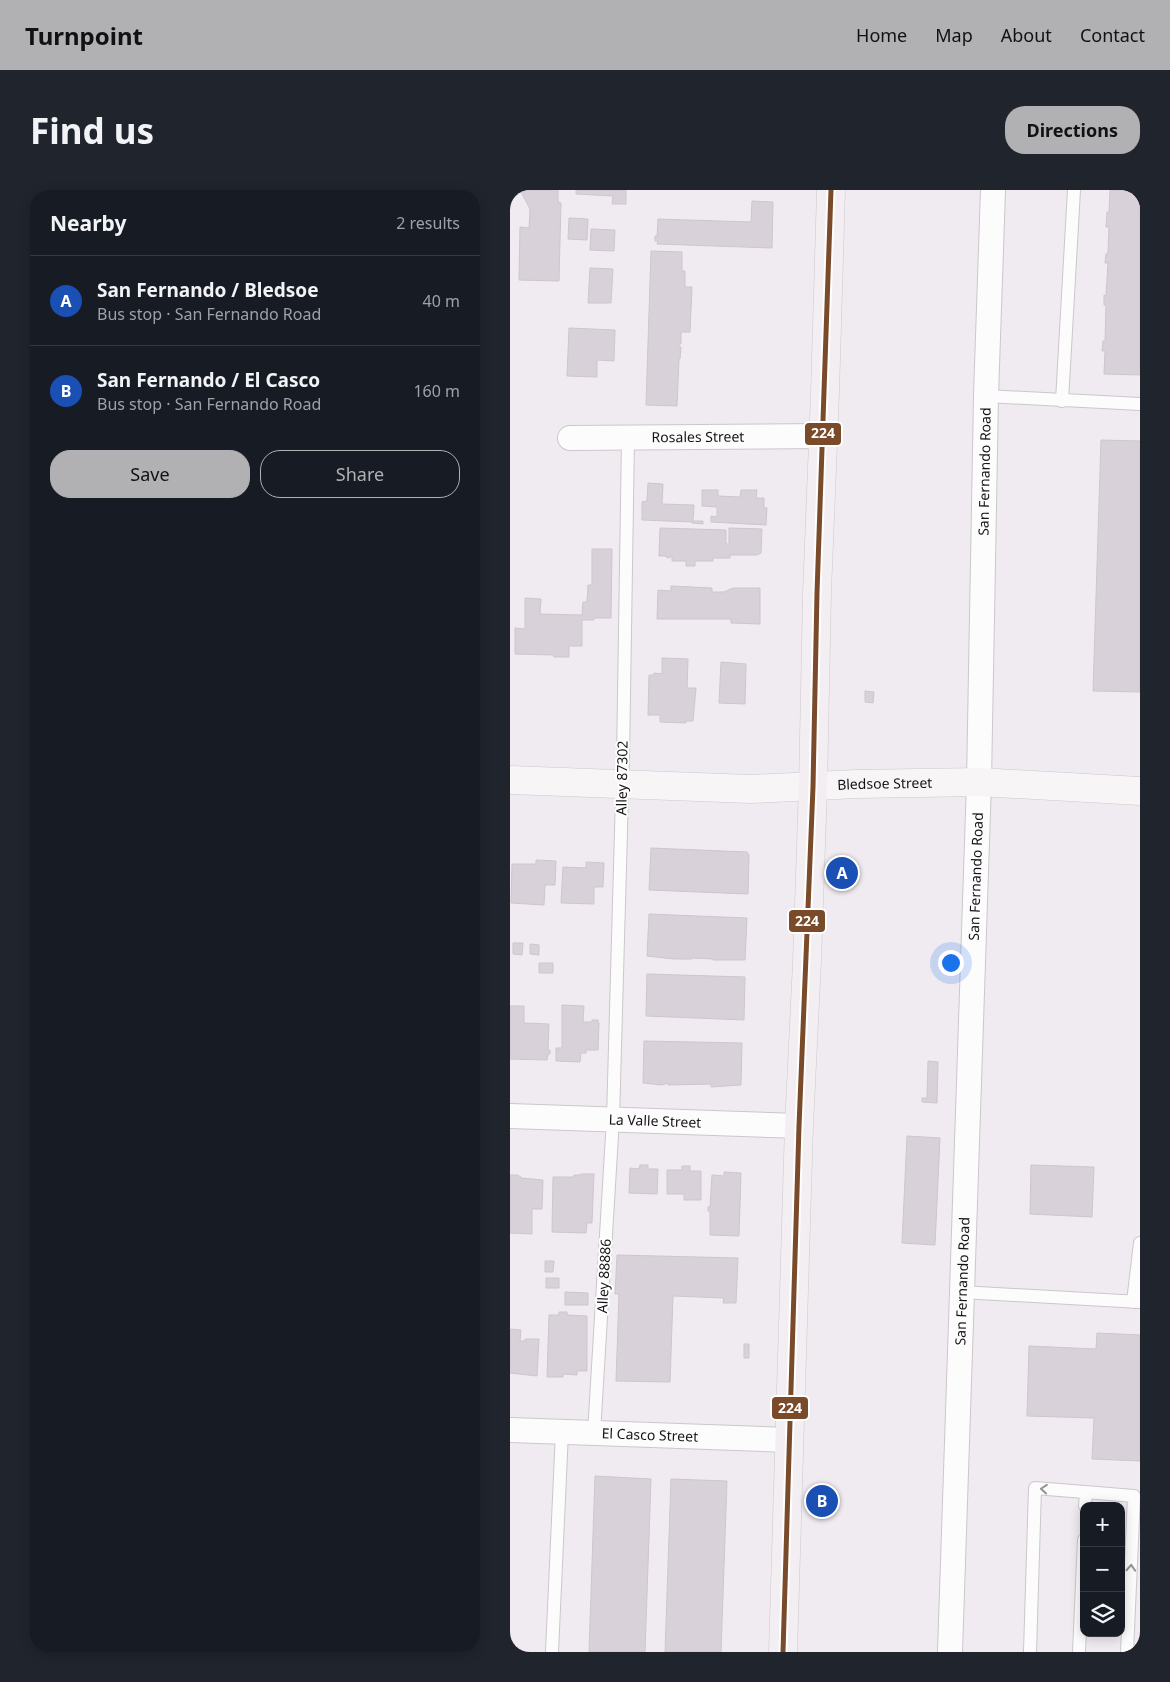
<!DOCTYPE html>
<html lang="en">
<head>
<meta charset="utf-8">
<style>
  :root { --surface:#171b24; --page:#20242c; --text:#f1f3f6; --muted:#9ea1a6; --line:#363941; --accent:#b1b0b3 }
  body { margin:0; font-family:"Noto Sans",sans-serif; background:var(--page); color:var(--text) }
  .controls { position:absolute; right:15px; bottom:15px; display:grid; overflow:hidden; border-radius:10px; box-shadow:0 2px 12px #0003 }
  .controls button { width:45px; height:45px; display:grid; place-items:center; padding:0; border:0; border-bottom:1px solid var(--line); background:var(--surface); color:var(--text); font:25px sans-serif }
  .you { position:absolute; left:440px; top:772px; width:18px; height:18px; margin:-12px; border:4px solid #fff; border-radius:50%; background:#1a73e8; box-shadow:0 0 0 8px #1a73e833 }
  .badge { display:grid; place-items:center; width:32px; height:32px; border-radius:50%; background:var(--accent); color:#fff; font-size:16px; font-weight:700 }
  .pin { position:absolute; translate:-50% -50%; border:2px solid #fff; box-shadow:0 1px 5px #0006 }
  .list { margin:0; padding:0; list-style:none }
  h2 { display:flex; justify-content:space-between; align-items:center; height:65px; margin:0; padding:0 20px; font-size:21px }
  h2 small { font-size:16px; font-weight:400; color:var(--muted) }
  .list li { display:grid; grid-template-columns:32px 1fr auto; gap:15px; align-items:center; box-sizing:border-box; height:90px; padding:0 20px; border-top:1px solid var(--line) }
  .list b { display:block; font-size:19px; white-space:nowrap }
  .list p { margin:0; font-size:16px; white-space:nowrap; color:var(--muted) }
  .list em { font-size:16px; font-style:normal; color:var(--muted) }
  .actions { display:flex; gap:10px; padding:15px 20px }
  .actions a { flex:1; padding:11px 0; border:1px solid var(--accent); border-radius:20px; text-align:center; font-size:18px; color:var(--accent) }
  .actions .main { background:var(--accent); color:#111 }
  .icon { flex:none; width:28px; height:28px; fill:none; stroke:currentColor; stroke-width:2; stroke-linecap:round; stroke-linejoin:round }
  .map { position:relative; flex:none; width:630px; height:1462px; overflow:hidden; border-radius:20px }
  header { display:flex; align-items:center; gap:30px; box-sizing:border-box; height:70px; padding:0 25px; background:var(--accent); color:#111 }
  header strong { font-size:24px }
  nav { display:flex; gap:28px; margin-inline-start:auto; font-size:18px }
  .intro { display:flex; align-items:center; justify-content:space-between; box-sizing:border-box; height:120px; padding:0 30px }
  h1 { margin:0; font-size:35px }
  .button { padding:12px 22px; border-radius:20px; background:var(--accent); color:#111; font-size:18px; font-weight:700 }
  main { display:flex; gap:30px; padding:0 30px }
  aside { flex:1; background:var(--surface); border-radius:20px; box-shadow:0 2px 12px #0003 }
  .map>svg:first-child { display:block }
  .building { fill:#d9d1da; stroke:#cbc7cb }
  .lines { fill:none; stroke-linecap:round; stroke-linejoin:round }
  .lane-casing { stroke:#cbc7cb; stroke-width:14 }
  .street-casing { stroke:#cbc7cb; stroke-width:26 }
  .secondary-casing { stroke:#cbc7cb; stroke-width:29 }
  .primary-casing { stroke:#cbc9cb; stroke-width:29 }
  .lane { stroke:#fdfcfd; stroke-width:12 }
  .street { stroke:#fdfcfd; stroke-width:24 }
  .secondary { stroke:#f8f5f7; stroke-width:28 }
  .primary { stroke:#f3eef1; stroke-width:28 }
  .bus-1-casing { stroke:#fff; stroke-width:9 }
  .bus-1 { stroke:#7a4b2a; stroke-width:5 }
  .oneway { stroke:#959395 }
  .labels { text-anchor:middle; stroke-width:4; stroke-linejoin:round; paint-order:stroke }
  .street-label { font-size:14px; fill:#161316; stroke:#fff }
  .line-badge { stroke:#fff; stroke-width:2 }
  .badge-label { font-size:14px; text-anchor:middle; font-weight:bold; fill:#fff }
</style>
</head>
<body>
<header>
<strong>Turnpoint</strong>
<nav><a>Home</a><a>Map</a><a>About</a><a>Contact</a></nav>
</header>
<div class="intro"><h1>Find us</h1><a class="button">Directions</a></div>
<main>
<aside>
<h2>Nearby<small>2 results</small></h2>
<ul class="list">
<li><span class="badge" style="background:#1a4fb4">A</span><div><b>San Fernando / Bledsoe</b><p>Bus stop · San Fernando Road</p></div><em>40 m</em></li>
<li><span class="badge" style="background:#1a4fb4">B</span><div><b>San Fernando / El Casco</b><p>Bus stop · San Fernando Road</p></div><em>160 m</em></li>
</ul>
<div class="actions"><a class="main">Save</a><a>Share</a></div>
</aside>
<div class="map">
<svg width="630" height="1462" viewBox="0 0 630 1462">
  <rect width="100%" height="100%" fill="#f0ebf0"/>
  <path class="building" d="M10,0h38v12l3,1 -2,78 -40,-1 1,-53 9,1 1,-19z
    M66,0h50v14h-14l1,-8 -37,-2z
    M600,0h30v185l-36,-1 1,-23h-3l1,-10h2l1,-36h-2v-10l2,1 2,-33h-3l1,-9 2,-1 1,-26h-3l1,-15h2z
    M242,11l21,1 -1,46 -115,-4 1,-3h-3v-5h2l1,-17 93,3z
    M59,28l19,1 -1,21 -19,-1z
    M81,39l24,1 -1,21 -24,-1z
    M141,61l31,1v19h3v16h7l-2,45h-9v12h-2v3h2l-1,12h-1l-2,47 -31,-1z
    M80,78l23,1 -2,34h-23z
    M59,138l46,2 -1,31 -17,-1v17l-30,-1z
    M591,250l39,1v251l-47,-1z
    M138,293l15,1 -1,20 32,1 -1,16h10v3l-11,-1v-1l-50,-2v-18l5,-1z
    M192,300h16v6l22,1 1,-7h16l-1,8h8v10h3l-1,17 -55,-3v-6l6,1v-10l-15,-1z
    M150,338l66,2v14h3v-16l33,1 -1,24 -4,2h-27v3h-17v3h-18v5h-9v-5h-14v-5l-3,2 -3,-1v-1h-7z
    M82,359h20l-1,69h-17v2h-12v26h-13v11h-15l-1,-2 -38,-1v-26l10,1v-31l16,1 -1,15 42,1 1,-13h4l1,-17h4z
    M161,396l41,2v4h12l9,-4h27v36l-29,-1v-4h-74l1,-29 13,1z
    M152,468l26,1 -1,29h9l-3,33h-7v2l-26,-1v-7h-12l1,-40h5v-2l8,1z
    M211,472l25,2 -1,40 -26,-1z
    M355,501l9,1 -1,11 -8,-1z
    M141,658l96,4 2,3 -1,39 -99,-4z
    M26,670l20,1 -1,24h-10l-1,20 -33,-2 1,-39h24z
    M76,672l18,1 -1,24h-9v17l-33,-1 2,-36 23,1z
    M139,724l98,4 -2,42h-32v-1l-21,-1v1h-18l-27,-3z
    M3,753h10l-1,12 -9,-1z
    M20,754l9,1v10l-9,-1z
    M29,773h14v10h-14z
    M137,784l98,3 -1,43 -98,-4z
    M52,815l22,1 -1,16h9v-2h6v3h1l-1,27h-12v3h-5l-1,9 -24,-1v-13h6z
    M0,816h14v17l25,1 -1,26h2v4h-2l-1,6 -37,-1z
    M134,851l98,2 -1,42 -30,2v-3l-43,1v-2l-6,2 -19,-2z
    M418,871l10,1 -1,41 -15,-1v-4h5z
    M397,946l33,2 -5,107 -33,-2z
    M130,975h8v4h10l-1,25 -28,-1 1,-25 9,1z
    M521,975l63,2 -2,50 -62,-3z
    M172,976h8v5h11v29h-17v-6h-17v-24h15z
    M214,982l17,1 -2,63 -29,-1v-24h-2v-4h2l2,-32 12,1z
    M71,984h13l-2,49h-5l-1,10 -34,-1 1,-55h21v-2h7z
    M0,985h7l4,2v1l22,2 -1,29h-10v25l-22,-1z
    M107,1065l121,3 -2,45h-13l1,-5 -51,-2 -3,86 -54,-1 3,-87h-4z
    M35,1071h9l-1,11h-8z
    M36,1088h13v10h-13z
    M55,1102l23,1v12h-23z
    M49,1122h8v3l20,1v55h-10v4l-14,-1v3h-16l2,-62h10z
    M0,1139l11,1 -1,11h5v-2h14l-2,37 -27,-3z
    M587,1143l43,2v126l-48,-2 2,-41 -67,-2 2,-70 67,3z
    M234,1154h5v14h-5z
    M85,1286l56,3 -6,173h-56z
    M161,1289l56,2 -6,171h-56z"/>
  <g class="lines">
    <g class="lane-casing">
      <path id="lane" d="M476,206l154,8
        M552,211l12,-211
        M451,1102l179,10
        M623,1112l7,-59
        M84,1243l19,-314 10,-360 5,-321
        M575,1316l1,-13
        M42,1462l10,-220
        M520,1462l5,-164 99,8 -7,156
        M569,1462l5,-112"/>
    </g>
    <g class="street-casing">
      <g id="street">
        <path id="s1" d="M60,248l254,-2"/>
        <path id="s2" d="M0,926l289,10"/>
        <path id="s3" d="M0,1240l280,10"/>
        <path id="s4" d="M440,1462l29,-870 7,-386 7,-206"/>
      </g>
    </g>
    <g class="secondary-casing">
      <g id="secondary">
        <path id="s5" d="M0,590l241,9 106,-5 122,-2 161,9"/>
      </g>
    </g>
    <g class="primary-casing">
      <path id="primary" d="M273,1462l16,-526 8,-164 6,-175 4,-194 8,-200 6,-203"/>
    </g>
    <use href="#lane" class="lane"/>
    <use href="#street" class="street"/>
    <use href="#secondary" class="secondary"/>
    <use href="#primary" class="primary"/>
    <g class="bus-1-casing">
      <path id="bus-1" d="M273,1462l16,-526 14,-339 4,-194 14,-403"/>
    </g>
    <use href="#bus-1" class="bus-1"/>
  </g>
  <defs><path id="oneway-chevron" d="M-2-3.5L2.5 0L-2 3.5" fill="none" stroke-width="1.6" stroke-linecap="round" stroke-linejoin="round" transform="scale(1.25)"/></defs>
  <g class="oneway">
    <use href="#oneway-chevron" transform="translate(534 1299) rotate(-175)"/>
    <use href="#oneway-chevron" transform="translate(621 1378) rotate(-87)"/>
  </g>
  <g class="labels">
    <g class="street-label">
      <text dy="5" stroke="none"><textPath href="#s1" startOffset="128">Rosales Street</textPath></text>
      <text dy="5" stroke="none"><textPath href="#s4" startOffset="1181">San Fernando Road</textPath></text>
      <text transform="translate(112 588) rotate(-89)" y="5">Alley 87302</text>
      <text dy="5" stroke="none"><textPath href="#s5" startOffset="375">Bledsoe Street</textPath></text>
      <text dy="5" stroke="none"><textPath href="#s4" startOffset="776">San Fernando Road</textPath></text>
      <text dy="5" stroke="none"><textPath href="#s2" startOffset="145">La Valle Street</textPath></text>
      <text transform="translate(94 1086) rotate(-87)" y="5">Alley 88886</text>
      <text dy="5" stroke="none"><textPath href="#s4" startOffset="371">San Fernando Road</textPath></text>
      <text dy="5" stroke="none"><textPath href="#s3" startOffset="140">El Casco Street</textPath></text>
    </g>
  </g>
  <g class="line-badge">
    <rect x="294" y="232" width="38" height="24" rx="5" fill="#7a4b2a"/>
    <rect x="278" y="719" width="38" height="24" rx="5" fill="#7a4b2a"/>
    <rect x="261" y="1206" width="38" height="24" rx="5" fill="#7a4b2a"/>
  </g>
  <g class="badge-label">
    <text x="313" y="248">224</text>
    <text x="297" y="736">224</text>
    <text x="280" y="1223">224</text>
  </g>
</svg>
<div class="controls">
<button>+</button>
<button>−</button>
<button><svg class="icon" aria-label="layers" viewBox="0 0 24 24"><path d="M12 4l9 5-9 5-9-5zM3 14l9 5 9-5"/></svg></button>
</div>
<div class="you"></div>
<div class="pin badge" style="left:332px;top:683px;background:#1a4fb4">A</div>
<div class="pin badge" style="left:312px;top:1311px;background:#1a4fb4">B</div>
</div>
</main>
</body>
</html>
